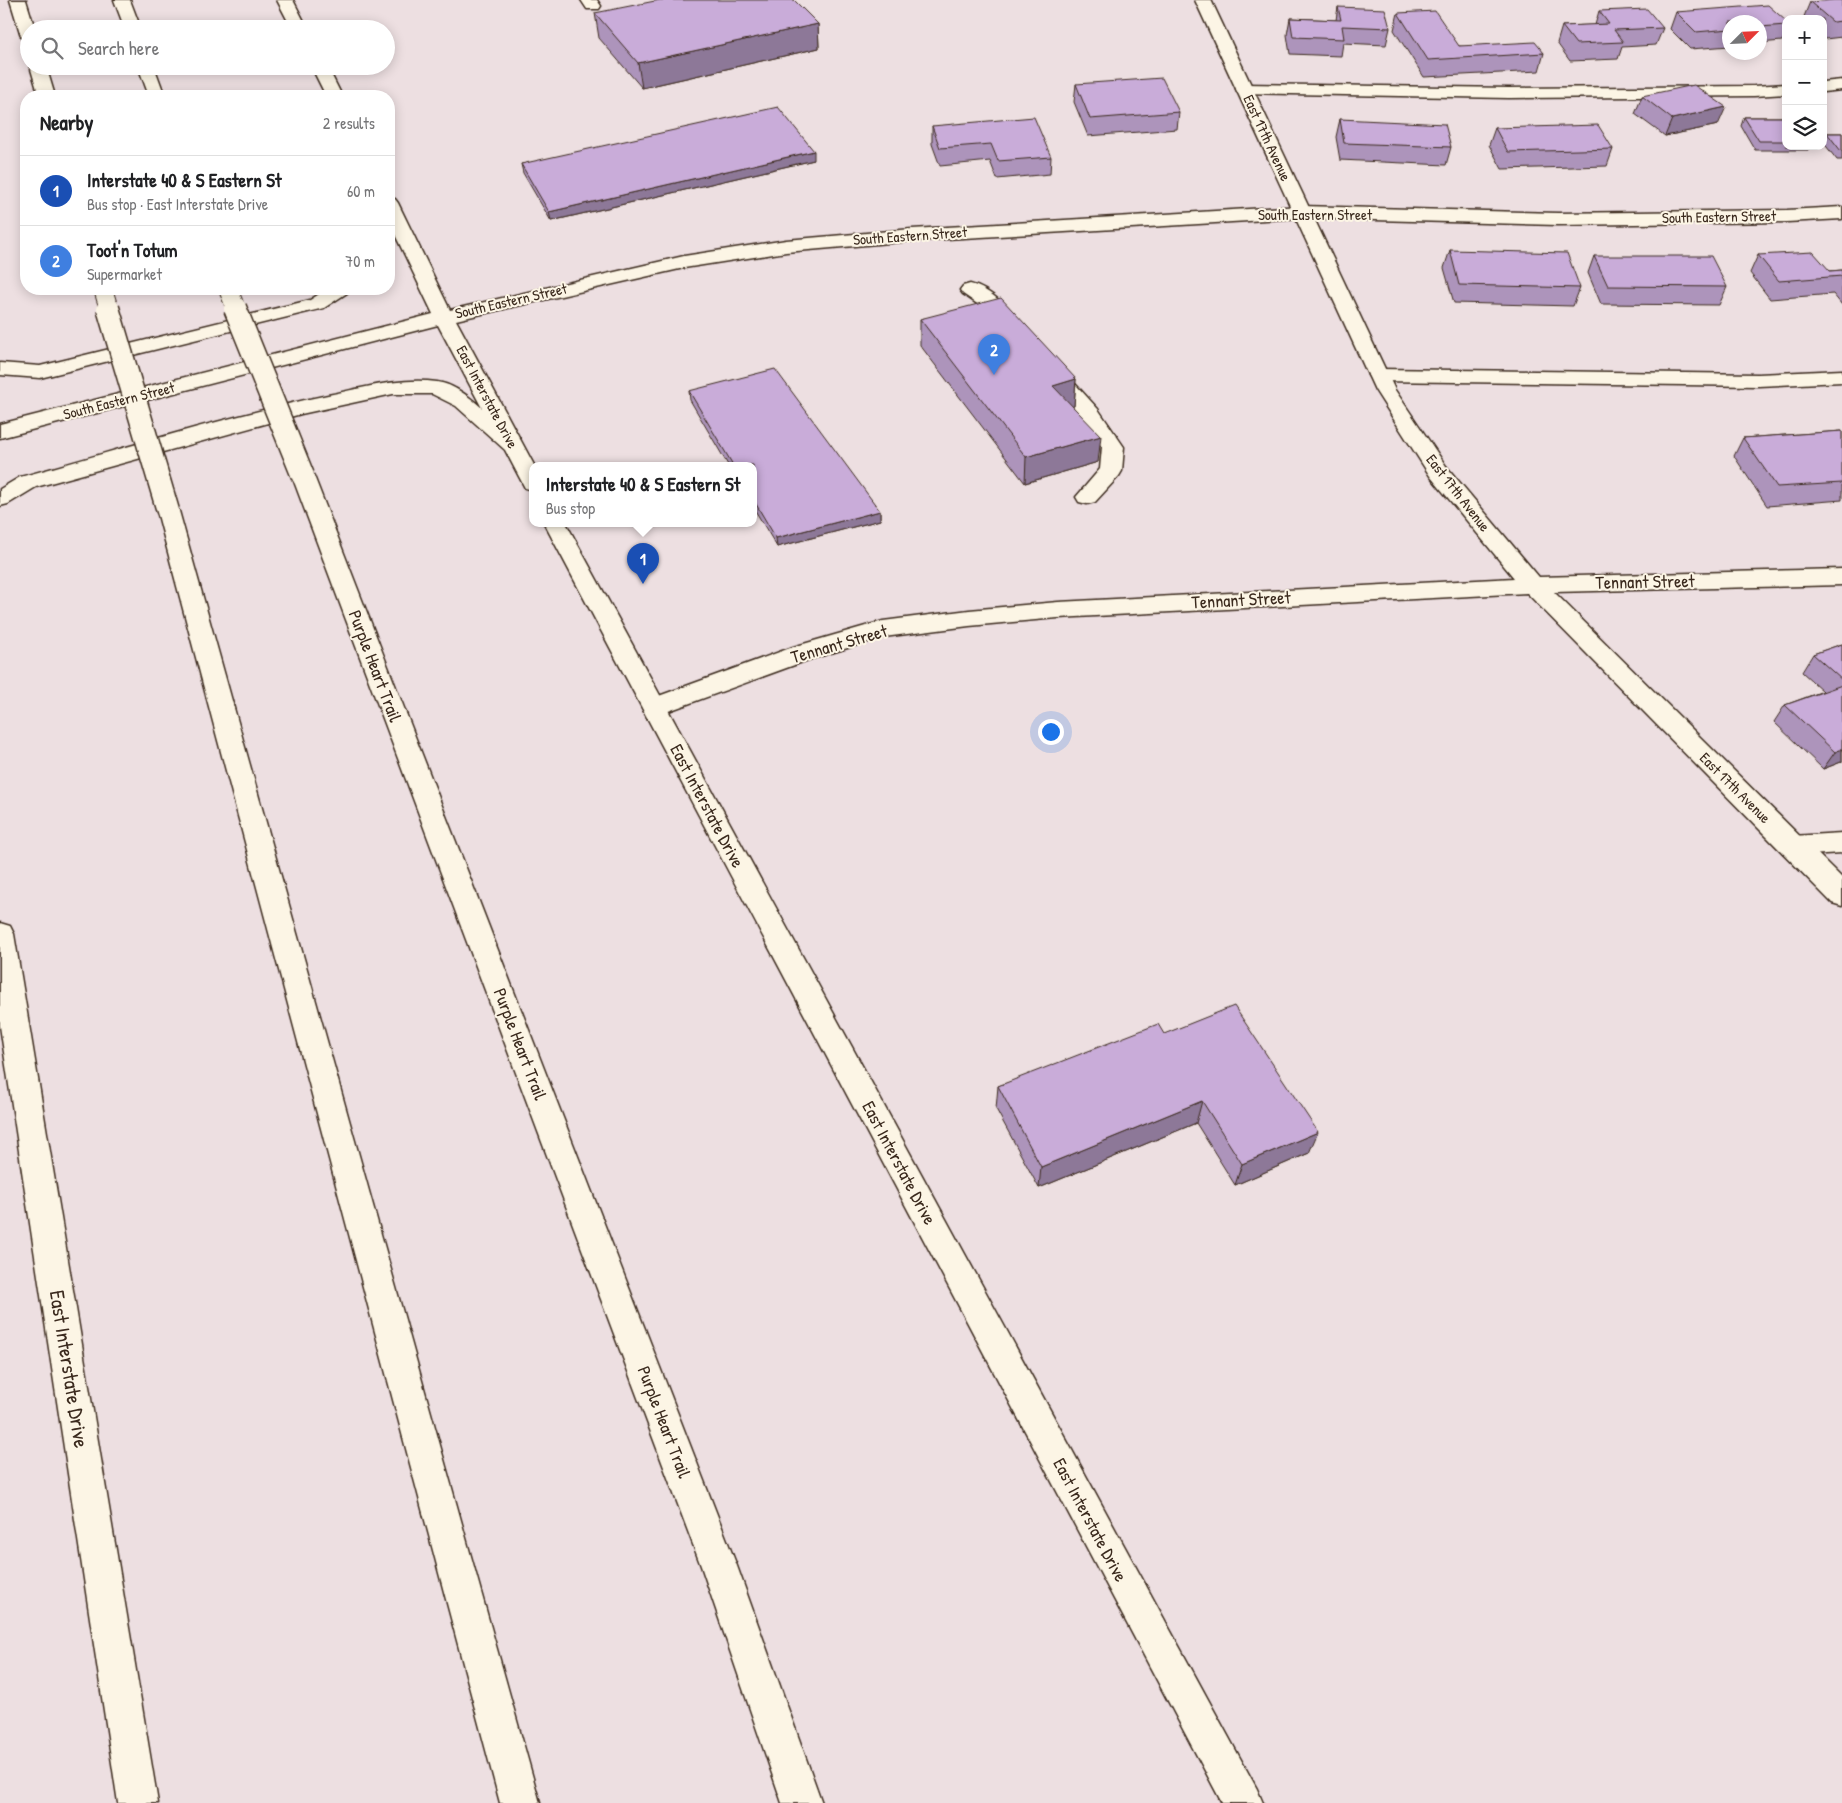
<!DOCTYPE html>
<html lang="en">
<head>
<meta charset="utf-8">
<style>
  :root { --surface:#fff; --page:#f6f6f6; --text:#202124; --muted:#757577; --line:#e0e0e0; --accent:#111827 }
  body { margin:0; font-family:"Patrick Hand",sans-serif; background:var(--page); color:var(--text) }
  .controls { position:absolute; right:15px; top:15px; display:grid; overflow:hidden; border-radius:10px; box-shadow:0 2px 12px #0003 }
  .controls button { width:45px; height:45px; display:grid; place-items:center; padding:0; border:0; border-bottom:1px solid var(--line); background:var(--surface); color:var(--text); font:25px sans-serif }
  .compass { position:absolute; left:1722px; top:15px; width:45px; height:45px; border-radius:50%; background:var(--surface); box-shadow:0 2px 12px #0003; rotate:66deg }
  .you { position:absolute; left:1050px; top:731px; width:18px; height:18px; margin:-12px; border:4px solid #fff; border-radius:50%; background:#1a73e8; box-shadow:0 0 0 8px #1a73e833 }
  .badge { display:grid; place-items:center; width:32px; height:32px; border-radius:50%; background:var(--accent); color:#fff; font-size:16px; font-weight:700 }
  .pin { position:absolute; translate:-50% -41px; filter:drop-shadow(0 1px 2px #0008) }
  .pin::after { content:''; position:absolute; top:26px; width:18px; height:15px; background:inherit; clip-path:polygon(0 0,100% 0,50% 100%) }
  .popup { position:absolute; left:529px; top:462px; width:228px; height:65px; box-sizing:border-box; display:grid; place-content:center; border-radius:10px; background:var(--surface); filter:drop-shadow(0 1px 4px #0005); font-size:16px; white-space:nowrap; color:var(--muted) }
  .popup b { font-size:19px; color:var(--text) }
  .popup::after { content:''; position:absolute; left:50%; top:100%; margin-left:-10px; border:10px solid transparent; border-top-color:var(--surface) }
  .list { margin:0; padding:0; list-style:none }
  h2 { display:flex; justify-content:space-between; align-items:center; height:65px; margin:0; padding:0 20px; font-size:21px }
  h2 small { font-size:16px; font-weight:400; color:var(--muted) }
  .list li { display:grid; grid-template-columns:32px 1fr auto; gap:15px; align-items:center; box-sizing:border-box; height:70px; padding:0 20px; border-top:1px solid var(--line) }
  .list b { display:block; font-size:19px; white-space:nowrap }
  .list p { margin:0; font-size:16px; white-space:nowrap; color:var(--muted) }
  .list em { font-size:16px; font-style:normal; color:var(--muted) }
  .icon { flex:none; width:28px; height:28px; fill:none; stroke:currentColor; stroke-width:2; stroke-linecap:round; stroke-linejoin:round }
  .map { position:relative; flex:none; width:1842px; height:1803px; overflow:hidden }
  .search { position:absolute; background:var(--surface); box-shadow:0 2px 12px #0003; left:20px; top:20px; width:375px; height:55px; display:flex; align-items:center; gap:12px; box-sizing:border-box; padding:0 18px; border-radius:28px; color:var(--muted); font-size:19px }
  .panel { position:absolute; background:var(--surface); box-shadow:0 2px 12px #0003; left:20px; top:90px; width:375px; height:205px; border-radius:20px }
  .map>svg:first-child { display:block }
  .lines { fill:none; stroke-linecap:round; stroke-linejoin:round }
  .lane-casing { stroke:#3b2a1e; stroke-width:3 }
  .street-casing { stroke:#3b2a1e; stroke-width:3 }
  .secondary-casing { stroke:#3b2a1e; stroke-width:3 }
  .highway-casing { stroke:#3b2a1e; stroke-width:3 }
  .lane { fill:#fcf5e5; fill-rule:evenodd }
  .street { fill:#fcf5e5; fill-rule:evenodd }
  .secondary { fill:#fcf5e5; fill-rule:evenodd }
  .highway { fill:#fcf5e5; fill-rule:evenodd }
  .highway-bridge-far1-casing { stroke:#3b2a1e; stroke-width:20; stroke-linecap:butt }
  .highway-bridge-casing { stroke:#3b2a1e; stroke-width:25; stroke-linecap:butt }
  .highway-bridge-far1 { stroke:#fcf5e5; stroke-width:18 }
  .highway-bridge { stroke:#fcf5e5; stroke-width:22 }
  .wall { fill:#ad94bb; stroke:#3b2a1e }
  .shaded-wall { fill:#8d7898; stroke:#3b2a1e }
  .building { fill:#c9acd9; stroke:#3b2a1e }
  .labels { text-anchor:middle; stroke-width:4; stroke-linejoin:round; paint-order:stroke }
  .far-street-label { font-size:15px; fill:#3b2a1e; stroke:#fcf5e5 }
  .street-label { font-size:18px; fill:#3b2a1e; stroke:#fcf5e5 }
  .near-street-label { font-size:21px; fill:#3b2a1e; stroke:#fcf5e5 }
</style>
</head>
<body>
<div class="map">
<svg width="1842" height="1803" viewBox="0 0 1842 1803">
  <rect width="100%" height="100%" fill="#eddfe1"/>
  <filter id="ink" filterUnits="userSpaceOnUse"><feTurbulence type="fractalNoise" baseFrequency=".02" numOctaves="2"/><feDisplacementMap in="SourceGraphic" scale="10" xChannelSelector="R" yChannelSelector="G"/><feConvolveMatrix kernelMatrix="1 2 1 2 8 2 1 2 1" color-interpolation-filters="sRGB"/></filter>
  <g filter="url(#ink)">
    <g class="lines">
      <g class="lane-casing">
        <path id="lane" d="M581,0h16l4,6 -2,3h-12z
          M1842,80v10l-19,2v-10z
          M1244,84l265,4 245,-2 32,-2v10l-32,2 -245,2 -271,-5 -2,-4 2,-4z
          M970,284c21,5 41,26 53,43l-3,4 -7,2 -7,-2 -17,-19 -26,-18 -3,-4 3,-4z
          M1050,362l7,2 41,45 26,38 -2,24 -3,5 -24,26 -8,2 -8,-2 -3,-5 24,-28 2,-22 -19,-29 -43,-50 3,-4z
          M1378,369l380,5 84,-4v12l-84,4 -380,-5 -7,-2 -3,-4 3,-4z
          M1842,833v20l-50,3 -9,-3 -4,-7 4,-7 9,-3z"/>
      </g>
      <g class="street-casing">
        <path id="street" d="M1195,0h16l184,390 51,76 93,111 303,-8v16l-288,7 288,286v28l-10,-3 -305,-310 -469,25 -89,8 -85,11 -73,22 -148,54 -9,3 -9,-3 -3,-6 3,-6 148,-54 90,-26 86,-11 89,-8 456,-24 -84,-102 -55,-86z"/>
      </g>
      <g class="secondary-casing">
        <path id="secondary" d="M277,0h16l15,29h-16z
          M311,66h16l15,30h-16z
          M389,198l6,1 3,4 52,107 234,-54 102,-16 126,-11 389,-23 257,7 229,-3 55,-3v12l-55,3 -229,3 -257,-7 -389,23 -126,11 -102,16 -228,52 78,145 -1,25 -8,-2 -20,-38 -49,-44 -24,-12h-39l-92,20 -265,73 -28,17 -8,2v-17l20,-12c102,-28 204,-60 308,-82 35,-7 72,-18 109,-13 16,2 33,15 45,26l-44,-83 -438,113v-14l433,-110 -44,-92z
          M327,289h23l-3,4 -23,15 -284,70 -40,-3v-12l40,3 270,-66z
          M544,523h22l691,1266 6,14h-41z
          M0,923l10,3 4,8 144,869h-40l-118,-777z"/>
      </g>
      <g class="highway-casing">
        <path id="highway" d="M10,0h16l9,29h-6v12l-6,-2 -2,-3z
          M114,0h16l11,29h-16z
          M30,66h16l9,30h-16z
          M138,66h16l11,30h-16z
          M303,469l8,2 3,5 423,1090 85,237h-40l-81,-237 -409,-1090 3,-5z
          M168,504l8,2 3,5 361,1292h-40l-343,-1292 3,-5z"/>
      </g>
      <use href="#lane" class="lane"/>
      <use href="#street" class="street"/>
      <use href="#secondary" class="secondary"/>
      <use href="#highway" class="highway"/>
      <g class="highway-bridge-far1-casing">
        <path id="highway-bridge-far1" d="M103,289l6,20
          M228,289l8,20"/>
      </g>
      <g class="highway-bridge-casing">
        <path id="highway-bridge" d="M108,308l60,203
          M235,308l68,168"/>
      </g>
      <use href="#highway-bridge-far1" class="highway-bridge-far1"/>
      <use href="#highway-bridge" class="highway-bridge"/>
    </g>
    <path class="wall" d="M1842,0v37l-17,2 -2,-2v-18h-20l7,-17z
      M1338,7l52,21 -4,17 -43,-2 -2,13 -51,-2 -3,-19 3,-17 46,2z
      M1599,11l64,17 -7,17 -34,2 -4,12 -48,2 -13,-18 5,-17 33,-1z
      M1676,12l110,9v12l-4,8 -22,2v-21h-30v24l-40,3 -20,-20z
      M595,13l223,11 1,24 -177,40 -43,-50z
      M1398,13l61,33 85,7 -5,18 -115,6 -30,-47z
      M1076,84l103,28 -2,17 -89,7 -14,-34z
      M1642,96l76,29 -53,11 -30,-22z
      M1744,117h42v29h24l-2,4h-53l-14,-24z
      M1340,119l111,28 -5,18 -106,-5 -4,-23z
      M932,126l119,31 -1,17 -53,5 -7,-18 -50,5 -8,-22z
      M1495,128l118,21 -6,17 -105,3 -13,-24z
      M1827,133h15v27h-5l-14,-18z
      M814,160l-263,61 -28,-48 -2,-9z
      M1450,250l130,38 -7,18 -119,-3 -10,-35z
      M1758,255l72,16 12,-1v35l-9,-11 -63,5 -20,-26z
      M1594,256l133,31 -8,18 -118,-1 -13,-31z
      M920,319l156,60 -2,27h-2l26,56 -73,21 -105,-138z
      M689,391l191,120v9l-103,27 -24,-40v-42h-25l-38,-65z
      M1842,431v69l-75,6 -33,-50 9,-18z
      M1842,644v119l-1,-1 -18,7 -49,-47 11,-17 38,-14 -21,-19 11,-18z
      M1164,1034l145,119 -74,32 -39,-62 -157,65 -43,-79 2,-23z"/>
    <path class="shaded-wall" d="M818,24l1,24 -177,40 -4,-25z
      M1726,107l-8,18 -53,11 7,-17z
      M814,151v9l-263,61 -2,-9z
      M1076,379l-2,27 -23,6 2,-26z
      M1101,436l-3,26 -73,21 1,-26z
      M880,511v9l-103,27 -1,-9z
      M1842,749v12l-1,1 -18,7 12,-17z
      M1202,1101l-6,22 -157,65 2,-21z
      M1318,1132l-9,21 -74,32 7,-21z"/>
    <path class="building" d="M660,0h134l24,24 -180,39 -43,-50z
      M1835,0h7v21l-9,1 -23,-20z
      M1768,5l18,16v4l-26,2v-5h-30v7l-34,3 -20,-20z
      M1338,7l47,2 5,19 -48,-2 2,13 -51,-2 -3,-19 51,2z
      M1647,9l16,19 -49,2 9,12 -47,2 -14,-18 47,-2 -10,-13z
      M1435,11l24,35 76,-4 9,11 -116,7 -30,-47z
      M1162,78l17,34 -89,7 -14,-35z
      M1694,85l32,22 -54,12 -30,-23z
      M778,107l36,44 -265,61 -28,-48z
      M1034,117l17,40 -53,4 -7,-17 -51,4 -8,-22z
      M1744,117h42v24h-27z
      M1340,119l105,5 6,23 -107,-4z
      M1598,125l15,24 -105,3 -13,-24z
      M1827,133h15v18h-1z
      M1450,250l117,3 13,35 -121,-3z
      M1813,252l17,19 12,-1v6l-63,5 -21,-26z
      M1594,256h117l16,31 -119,-1z
      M1001,298l75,81 -23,7 48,50 -75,21 -106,-138z
      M775,369l105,142 -104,27 -23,-39v-34h-20l-44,-74z
      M1842,431v52l-65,4 -34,-49z
      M1842,644v36l-29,-26z
      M1842,685v64l-7,3 -50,-47z
      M1234,1006l84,126 -76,32 -40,-63 -161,66 -43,-81 160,-62 6,10z"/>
  </g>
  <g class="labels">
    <g class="far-street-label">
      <text transform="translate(1267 138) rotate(65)" y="5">East 17th Avenue</text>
      <text x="1315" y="220">South Eastern Street</text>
      <text transform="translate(1719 217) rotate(-1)" y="5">South Eastern Street</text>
      <text transform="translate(910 236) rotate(-4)" y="5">South Eastern Street</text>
      <text transform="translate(511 301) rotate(-13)" y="5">South Eastern Street</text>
      <text transform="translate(487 397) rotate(62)" y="5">East Interstate Drive</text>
      <text transform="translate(119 401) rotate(-14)" y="5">South Eastern Street</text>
      <text transform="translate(1458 493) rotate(52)" y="5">East 17th Avenue</text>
      <text transform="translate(1735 788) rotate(45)" y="5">East 17th Avenue</text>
    </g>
    <g class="street-label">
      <text transform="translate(1645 582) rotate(-1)" y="6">Tennant Street</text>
      <text transform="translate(1241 600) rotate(-3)" y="6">Tennant Street</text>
      <text transform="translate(839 644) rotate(-16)" y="6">Tennant Street</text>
      <text transform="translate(375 666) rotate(69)" y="6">Purple Heart Trail</text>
      <text transform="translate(707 806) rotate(62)" y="6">East Interstate Drive</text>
      <text transform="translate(520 1044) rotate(69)" y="6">Purple Heart Trail</text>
      <text transform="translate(899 1163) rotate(62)" y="6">East Interstate Drive</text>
      <text transform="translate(664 1422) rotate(69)" y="6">Purple Heart Trail</text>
      <text transform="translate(1090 1520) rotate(62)" y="6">East Interstate Drive</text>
    </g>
    <g class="near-street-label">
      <text transform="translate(69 1369) rotate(81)" y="7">East Interstate Drive</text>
    </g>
  </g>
</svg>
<div class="controls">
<button>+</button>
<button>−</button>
<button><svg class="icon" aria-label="layers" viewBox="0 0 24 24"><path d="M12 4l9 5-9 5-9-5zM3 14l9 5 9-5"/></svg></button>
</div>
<svg class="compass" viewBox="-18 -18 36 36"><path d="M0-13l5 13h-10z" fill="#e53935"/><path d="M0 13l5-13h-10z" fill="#757577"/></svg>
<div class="you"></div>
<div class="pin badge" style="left:643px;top:584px;background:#1a4fb4">1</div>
<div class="popup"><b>Interstate 40 &amp; S Eastern St</b>Bus stop</div>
<div class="pin badge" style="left:994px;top:375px;background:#3f7fe0">2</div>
<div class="search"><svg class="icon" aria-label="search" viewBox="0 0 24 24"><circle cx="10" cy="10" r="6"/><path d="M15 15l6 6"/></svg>Search here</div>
<section class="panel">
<h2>Nearby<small>2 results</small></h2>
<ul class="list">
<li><span class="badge" style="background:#1a4fb4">1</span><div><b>Interstate 40 &amp; S Eastern St</b><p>Bus stop · East Interstate Drive</p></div><em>60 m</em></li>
<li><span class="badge" style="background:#3f7fe0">2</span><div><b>Toot'n Totum</b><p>Supermarket</p></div><em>70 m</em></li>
</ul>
</section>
</div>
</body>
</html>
